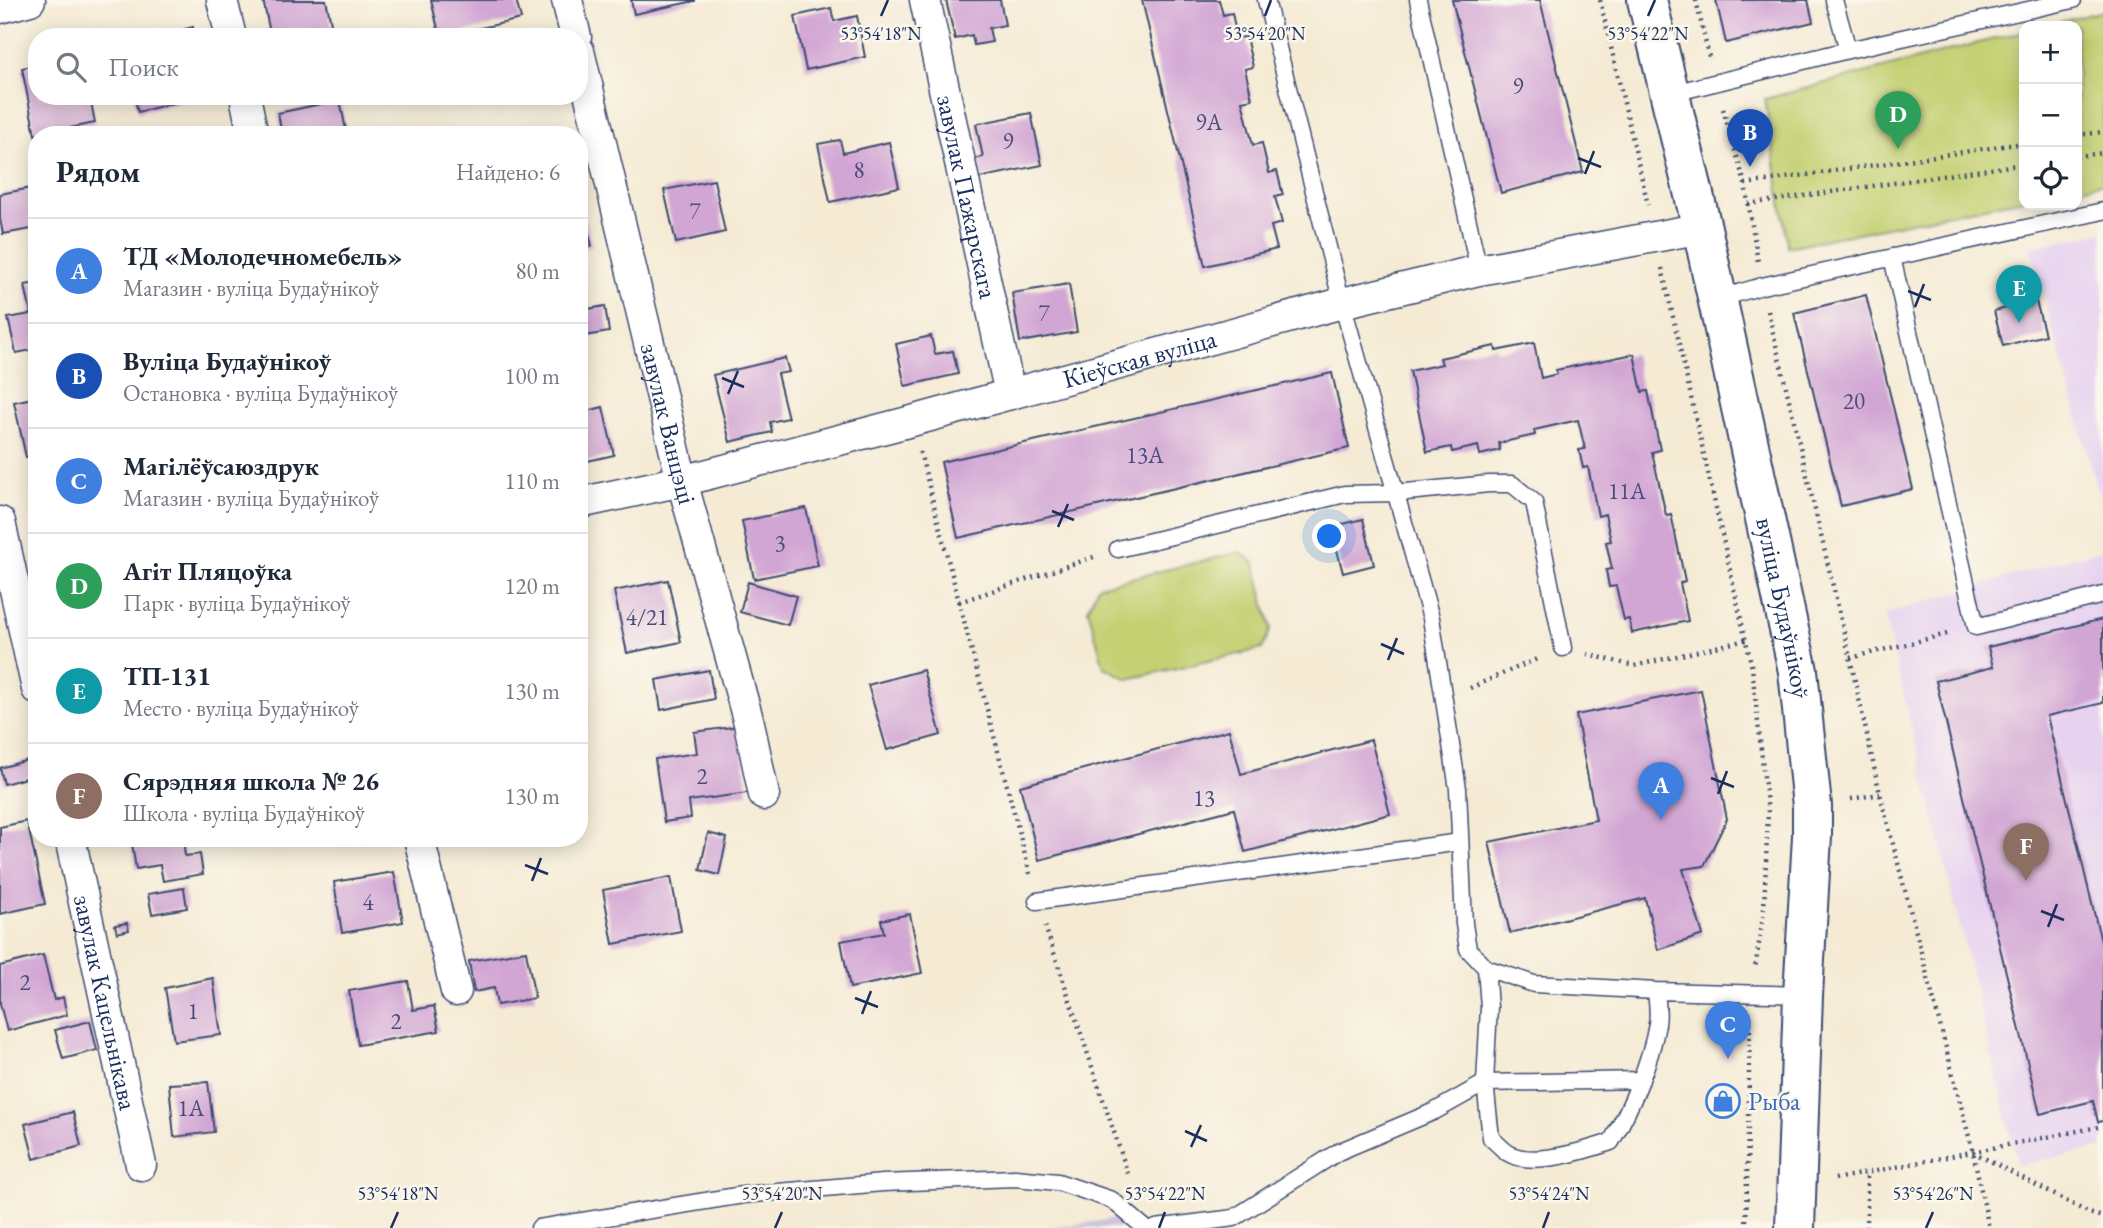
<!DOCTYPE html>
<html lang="ru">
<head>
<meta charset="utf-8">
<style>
  :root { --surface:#fff; --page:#f2f2f3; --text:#1f2937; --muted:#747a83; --line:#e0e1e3; --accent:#d1495b }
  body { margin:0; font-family:"EB Garamond",serif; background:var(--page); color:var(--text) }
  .controls { position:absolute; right:21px; top:21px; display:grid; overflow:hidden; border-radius:14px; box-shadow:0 4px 18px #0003 }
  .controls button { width:63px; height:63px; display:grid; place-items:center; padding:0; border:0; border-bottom:2px solid var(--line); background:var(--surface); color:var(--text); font:35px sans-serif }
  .you { position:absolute; left:1330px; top:537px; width:24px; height:24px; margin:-18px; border:5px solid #fff; border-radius:50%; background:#1a73e8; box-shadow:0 0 0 10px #1a73e833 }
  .badge { display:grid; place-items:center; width:46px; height:46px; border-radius:50%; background:var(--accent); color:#fff; font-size:23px; font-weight:700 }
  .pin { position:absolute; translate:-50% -58px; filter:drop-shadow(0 2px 4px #0008) }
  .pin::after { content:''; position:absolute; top:37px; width:24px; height:21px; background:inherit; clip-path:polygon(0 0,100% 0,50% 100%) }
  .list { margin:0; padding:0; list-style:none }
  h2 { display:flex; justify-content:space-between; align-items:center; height:91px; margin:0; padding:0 28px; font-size:30px }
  h2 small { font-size:23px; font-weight:400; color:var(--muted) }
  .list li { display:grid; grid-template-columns:46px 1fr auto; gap:21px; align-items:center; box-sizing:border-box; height:105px; padding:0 28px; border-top:2px solid var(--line) }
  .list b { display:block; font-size:26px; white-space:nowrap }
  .list p { margin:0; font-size:23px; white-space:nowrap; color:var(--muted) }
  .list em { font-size:23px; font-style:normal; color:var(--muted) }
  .icon { flex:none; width:38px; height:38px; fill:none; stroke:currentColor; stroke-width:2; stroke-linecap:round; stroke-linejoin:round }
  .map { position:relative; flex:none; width:2103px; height:1228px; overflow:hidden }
  .search { position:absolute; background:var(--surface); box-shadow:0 4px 18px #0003; left:28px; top:28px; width:560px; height:77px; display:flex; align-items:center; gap:18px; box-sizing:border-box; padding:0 24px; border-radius:28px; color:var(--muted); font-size:26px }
  .panel { position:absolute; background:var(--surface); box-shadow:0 4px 18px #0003; left:28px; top:126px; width:560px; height:721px; border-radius:28px }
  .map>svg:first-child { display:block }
  .built { fill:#e7d2f0 }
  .industrial { fill:#c8bfd8 }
  .green { fill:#c4d072; stroke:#708068; stroke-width:2 }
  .building { fill:#d2a6d4 }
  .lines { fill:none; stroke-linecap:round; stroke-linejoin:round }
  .lane-casing { stroke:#3c4b70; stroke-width:19 }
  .street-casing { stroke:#3c4b70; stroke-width:33 }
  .secondary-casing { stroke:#3c4b70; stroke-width:42 }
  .path { stroke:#3c4b70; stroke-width:4.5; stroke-dasharray:2 5; stroke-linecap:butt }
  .lane { stroke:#fff; stroke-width:16 }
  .street { stroke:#fff; stroke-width:30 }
  .secondary { stroke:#fff; stroke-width:38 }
  .ticks { fill:none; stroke:#1b2f5e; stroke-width:2.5 }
  .labels { text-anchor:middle; stroke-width:5; stroke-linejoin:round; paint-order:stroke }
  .number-label { font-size:23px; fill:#494d7c }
  .street-label { font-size:26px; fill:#1b2f5e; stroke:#fbf7ec }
  .shop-label { font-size:26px; fill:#366cbe; stroke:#fbf7ec; text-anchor:start }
  .ticks-label { font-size:18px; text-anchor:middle; fill:#1b2f5e; stroke:#fbf7ec; stroke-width:5; stroke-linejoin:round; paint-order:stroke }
</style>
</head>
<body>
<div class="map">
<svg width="2103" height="1228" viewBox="0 0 2103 1228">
  <rect width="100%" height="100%" fill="#fbf7ec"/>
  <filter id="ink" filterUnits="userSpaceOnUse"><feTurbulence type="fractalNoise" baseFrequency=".0143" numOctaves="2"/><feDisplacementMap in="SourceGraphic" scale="14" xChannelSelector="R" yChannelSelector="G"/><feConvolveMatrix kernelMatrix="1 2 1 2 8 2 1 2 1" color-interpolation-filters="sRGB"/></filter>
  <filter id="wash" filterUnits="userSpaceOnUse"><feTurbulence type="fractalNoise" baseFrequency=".00686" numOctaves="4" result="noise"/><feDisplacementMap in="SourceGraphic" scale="28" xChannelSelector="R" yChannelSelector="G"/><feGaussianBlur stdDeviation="1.57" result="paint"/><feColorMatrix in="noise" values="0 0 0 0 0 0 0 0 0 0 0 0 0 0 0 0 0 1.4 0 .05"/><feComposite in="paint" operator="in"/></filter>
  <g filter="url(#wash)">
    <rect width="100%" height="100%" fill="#f5ebd5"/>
    <path class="built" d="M2103,232v277l-73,-261z
      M2103,549v599l-85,17 -134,-551z"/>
    <path class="industrial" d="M1121,1218l1,10h-74z"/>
    <path class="green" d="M2103,11v172l-26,6v-163h-33z
      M2024,31v168l-236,48 -23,-148z
      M1240,552l15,11 16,66 -9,20 -134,30 -24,-12 -16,-58 10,-23z"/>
    <g id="blocks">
      <path class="building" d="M263,0h63l8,37h-63z
        M431,0h85l5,19 -81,18z
        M631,0h64v1l-61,13z
        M946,0h54l5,25 -16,3 3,14 -18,3 -2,-10 -17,4z
        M1142,0h77l4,15 9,-2 5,25 9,-1 7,30 -8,2 7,30 -10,2 11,44 9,-2 7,30 8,-2 6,24 -8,2 7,26 -11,3 6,23 -72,17z
        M1452,0h88l43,172 -82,21z
        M1716,0h92l5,22 -87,21z
        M831,8l3,13 23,-5 8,41 -59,13 -11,-54z
        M193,27l2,10h-37v-1z
        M37,65v31h53l5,27 -60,12 -13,-67z
        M134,96h64v1l-60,15z
        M340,100l7,35h-65l-4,-22z
        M1031,113l11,52 -68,14 -4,-19 13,-3 -7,-33z
        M840,140l3,13 46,-11 10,45 -69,15 -12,-58z
        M714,180l11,52 -49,11 -12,-53z
        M31,188l6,40 -34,6 -3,-15v-25z
        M582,207l10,39 -13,3v-41z
        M579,269l9,40 17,-3 4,26 -30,5z
        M37,283v66l-21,4 -8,-35 23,-4 -6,-29z
        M1069,284l8,48 -57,10 -8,-49z
        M1866,295l47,194 -72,17 -47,-193z
        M2036,301l9,34 -42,11 -9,-35z
        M931,336l4,18 18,-3 5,23 -53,12 -9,-42z
        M1534,343l7,35 16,-4 -1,-4 78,-16 8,38 6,-1 12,59 -8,2 14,63 5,-1 14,67 -5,2 8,38 -56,12 -3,-14 -5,1 -8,-34 -7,1 -3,-17 6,-1 -6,-27 5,-1 -6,-27 -7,2 -10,-49 -5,1 -4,-18 6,-1 -7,-29 -44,10 1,5 -36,8 1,7 -20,5 -2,-9 -26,6 -1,-5 -24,5 -17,-81 32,-7 -2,-6 55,-12 1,5z
        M785,358l4,14 -12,2 11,44 -18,4 2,10 -42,10 -17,-67z
        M1332,373l17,75 -391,90 -17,-76z
        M37,397v58l-11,2 -12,-55z
        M603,407l11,48 -35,8v-50z
        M806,508l12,58 -64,13 -12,-58z
        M1363,519l11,46 -31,8 -12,-46z
        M668,580l13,62 -54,11 -13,-62z
        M748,582l48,14 -8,29 -48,-13z
        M2103,619v84l-56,13 56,234v171l-5,1 -5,-21 -53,13 -104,-433 57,-14 -5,-20z
        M709,670l5,29 -53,11 -5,-30z
        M923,670l18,65 -54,15 -19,-65z
        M1701,690l26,129 -23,47 -21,3 20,66 -45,15 -13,-52 -135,35 -21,-91 107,-22 -20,-105z
        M739,726l9,67 -59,8 2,17 -27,4 -9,-63 42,-6 -3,-21z
        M1229,730l12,44 130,-34 19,74 -145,38 -11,-43 -195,51 -19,-74z
        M28,760l5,16 -29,8 -4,-16z
        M27,821l18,83 -45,10v-87z
        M708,833l19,5 -8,37 -19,-5z
        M131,838h52l2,18 15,-2 3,20 -40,7 -3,-16 -24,4z
        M394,872l9,50 -61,11 -8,-51z
        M671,877l10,54 -68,13 -10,-54z
        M184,888l3,20 -35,6 -4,-20z
        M910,914l12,59 -72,15 -9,-47 43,-8 -3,-13z
        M127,923l2,7 -12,3 -2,-8z
        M526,951l9,47 -38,7 -3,-17 -20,4 -5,-31z
        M43,955l11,45 9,-3 4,18 -60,16 -7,-27v-38z
        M213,978l8,57 -47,6 -9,-53z
        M408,981l5,29 21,-4 5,25 -81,14 -9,-54z
        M90,1021l7,29 -34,9 -8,-29z
        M208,1082l6,50 -40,5 -5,-53z
        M73,1112l8,34 -47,13 -9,-35z"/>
    </g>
  </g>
  <g filter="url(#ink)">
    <use href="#blocks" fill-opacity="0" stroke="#3c4b70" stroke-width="2"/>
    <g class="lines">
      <g class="lane-casing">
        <path id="lane" d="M1266,0l76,303 89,315 27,171 6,135 4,25 18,19 48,16 122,7 147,4
          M1418,0l61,270
          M1834,0l14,50
          M1669,94l179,-44 225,-50
          M1892,257l84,370 127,-32
          M1718,299l44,-13 341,-75
          M1118,549l227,-55 51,-1 93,-9h23l22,18 29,146
          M1037,901l423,-59
          M1486,968l3,39 -4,76 6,55c6,5 11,11 17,15 24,15 79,-3 103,-11 19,-32 40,-81 46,-118 2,-10 0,-22 -1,-33
          M539,1228l204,-33 140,-12 132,-5 43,4 54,18 33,28
          M1156,1228l78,-10 104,-66 97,-41 50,-28 156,-3"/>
      </g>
      <g class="street-casing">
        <g id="street">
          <path d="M222,0l9,37"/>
          <path d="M567,0l9,37"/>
          <path id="s1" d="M925,0l85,394"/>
          <path d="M0,8l30,-8"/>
          <path id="s2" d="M579,51l103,430 67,242 15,72"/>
          <path d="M245,96l8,39"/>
          <path id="s3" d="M579,503l103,-22 230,-60 430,-118 137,-33 223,-42"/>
          <path d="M0,522l37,167"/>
          <path id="s4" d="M70,838l71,327"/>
          <path d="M419,838l37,153"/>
        </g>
      </g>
      <g class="secondary-casing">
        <g id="secondary">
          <path id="s5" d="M1647,0l55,228 96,443 14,135v30l-9,159 -8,233"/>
        </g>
      </g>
      <path class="path" d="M1600,0l48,205
        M1696,0l13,57
        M1723,109l22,75 13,77
        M2077,135l26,-3
        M2077,156l26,-3
        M1745,184l279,-41
        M1748,204l276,-40
        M1662,268l90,400 16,145 -4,97 -9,59
        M1768,311l82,347 30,136 93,358 16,76
        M920,452l110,422
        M959,602l135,-45
        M1587,654l47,12 112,-26
        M1850,658l101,-25
        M1470,688l69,-30
        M1851,799l29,-5
        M1045,926l84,251
        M1973,1152l116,61 14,4
        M1835,1179l268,-53
        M1746,1228l4,-209
        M1867,1228v-56"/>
      <use href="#lane" class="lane"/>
      <use href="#street" class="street"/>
      <use href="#secondary" class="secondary"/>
    </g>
  </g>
  <path class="ticks" d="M881,16l7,-16M1265,16l6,-16M1648,16l7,-16M1578,158l23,9M1585,174l9,-23M1908,291l23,9M1915,307l9,-23M722,378l22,9M728,394l10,-23M1052,511l22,9M1058,527l10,-23M1381,644l23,10M1388,660l9,-22M1711,778l23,9M1718,794l9,-23M525,865l23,9M532,881l9,-23M2041,911l23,9M2048,927l9,-23M855,998l23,9M862,1014l9,-23M1185,1131l22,10M1191,1147l10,-22M391,1228l7,-16M775,1228l7,-16M1159,1228l6,-16M1543,1228l6,-16M1926,1228l7,-16"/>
  <defs>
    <g id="shop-ring" transform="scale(1.75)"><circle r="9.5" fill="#fbf7ec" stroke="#3f7fe0" stroke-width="1.5"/><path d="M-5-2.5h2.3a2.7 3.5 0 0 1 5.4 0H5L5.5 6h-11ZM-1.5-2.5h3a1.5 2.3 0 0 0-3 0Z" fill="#3f7fe0"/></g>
  </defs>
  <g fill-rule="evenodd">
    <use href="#shop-ring" x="1723" y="1101"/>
  </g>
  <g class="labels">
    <g class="number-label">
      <text x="1518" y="94">9</text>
      <text x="1209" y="130">9А</text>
      <text x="1008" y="149">9</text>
      <text x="859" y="178">8</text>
      <text x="695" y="219">7</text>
      <text x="1044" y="321">7</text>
      <text x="1854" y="409">20</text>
      <text x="1145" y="463">13А</text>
      <text x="1627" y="499">11А</text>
      <text x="780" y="551">3</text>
      <text x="647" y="625">4/21</text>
      <text x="702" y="784">2</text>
      <text x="1204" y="806">13</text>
      <text x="368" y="910">4</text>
      <text x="25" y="990">2</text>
      <text x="193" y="1019">1</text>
      <text x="396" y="1029">2</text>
      <text x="191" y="1116">1А</text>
    </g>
    <g class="street-label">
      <text dy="9" stroke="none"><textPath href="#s1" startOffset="201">завулак Пажарскага</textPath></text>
      <text dy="9" stroke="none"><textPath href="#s3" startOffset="579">Кіеўская вуліца</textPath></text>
      <text dy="9" stroke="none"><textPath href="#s2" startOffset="383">завулак Ванцэці</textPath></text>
      <text dy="9" stroke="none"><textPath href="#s5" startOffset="623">вуліца Будаўнікоў</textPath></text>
      <text dy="9" stroke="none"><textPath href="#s4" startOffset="168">завулак Кацельнікава</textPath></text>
    </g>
    <g class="shop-label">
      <text x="1748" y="1110">Рыба</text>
    </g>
  </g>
  <g class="ticks-label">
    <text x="881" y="40">53°54'18"N</text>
    <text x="1265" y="40">53°54'20"N</text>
    <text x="1648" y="40">53°54'22"N</text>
    <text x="398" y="1200">53°54'18"N</text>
    <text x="782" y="1200">53°54'20"N</text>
    <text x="1165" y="1200">53°54'22"N</text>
    <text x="1549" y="1200">53°54'24"N</text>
    <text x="1933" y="1200">53°54'26"N</text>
  </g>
</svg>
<div class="controls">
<button>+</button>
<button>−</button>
<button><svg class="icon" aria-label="locate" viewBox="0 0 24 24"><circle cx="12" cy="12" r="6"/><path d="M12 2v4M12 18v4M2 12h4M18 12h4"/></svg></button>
</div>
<div class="you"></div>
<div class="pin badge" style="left:1661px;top:820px;background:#3f7fe0">A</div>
<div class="pin badge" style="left:1750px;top:167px;background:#1a4fb4">B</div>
<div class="pin badge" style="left:1728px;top:1059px;background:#3f7fe0">C</div>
<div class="pin badge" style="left:1898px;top:149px;background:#2e9e5b">D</div>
<div class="pin badge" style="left:2019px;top:323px;background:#0f9aa8">E</div>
<div class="pin badge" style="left:2026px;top:881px;background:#8d6e63">F</div>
<div class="search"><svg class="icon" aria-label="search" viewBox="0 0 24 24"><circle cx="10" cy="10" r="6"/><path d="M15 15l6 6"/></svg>Поиск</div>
<section class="panel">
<h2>Рядом<small>Найдено: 6</small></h2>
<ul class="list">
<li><span class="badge" style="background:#3f7fe0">A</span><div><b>ТД «Молодечномебель»</b><p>Магазин · вуліца Будаўнікоў</p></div><em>80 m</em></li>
<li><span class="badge" style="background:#1a4fb4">B</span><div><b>Вуліца Будаўнікоў</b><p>Остановка · вуліца Будаўнікоў</p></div><em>100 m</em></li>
<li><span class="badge" style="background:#3f7fe0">C</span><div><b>Магілёўсаюздрук</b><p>Магазин · вуліца Будаўнікоў</p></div><em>110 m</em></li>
<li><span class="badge" style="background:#2e9e5b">D</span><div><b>Агіт Пляцоўка</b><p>Парк · вуліца Будаўнікоў</p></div><em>120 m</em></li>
<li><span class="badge" style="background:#0f9aa8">E</span><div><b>ТП-131</b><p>Место · вуліца Будаўнікоў</p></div><em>130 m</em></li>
<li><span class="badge" style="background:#8d6e63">F</span><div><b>Сярэдняя школа № 26</b><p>Школа · вуліца Будаўнікоў</p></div><em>130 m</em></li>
</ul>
</section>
</div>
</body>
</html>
